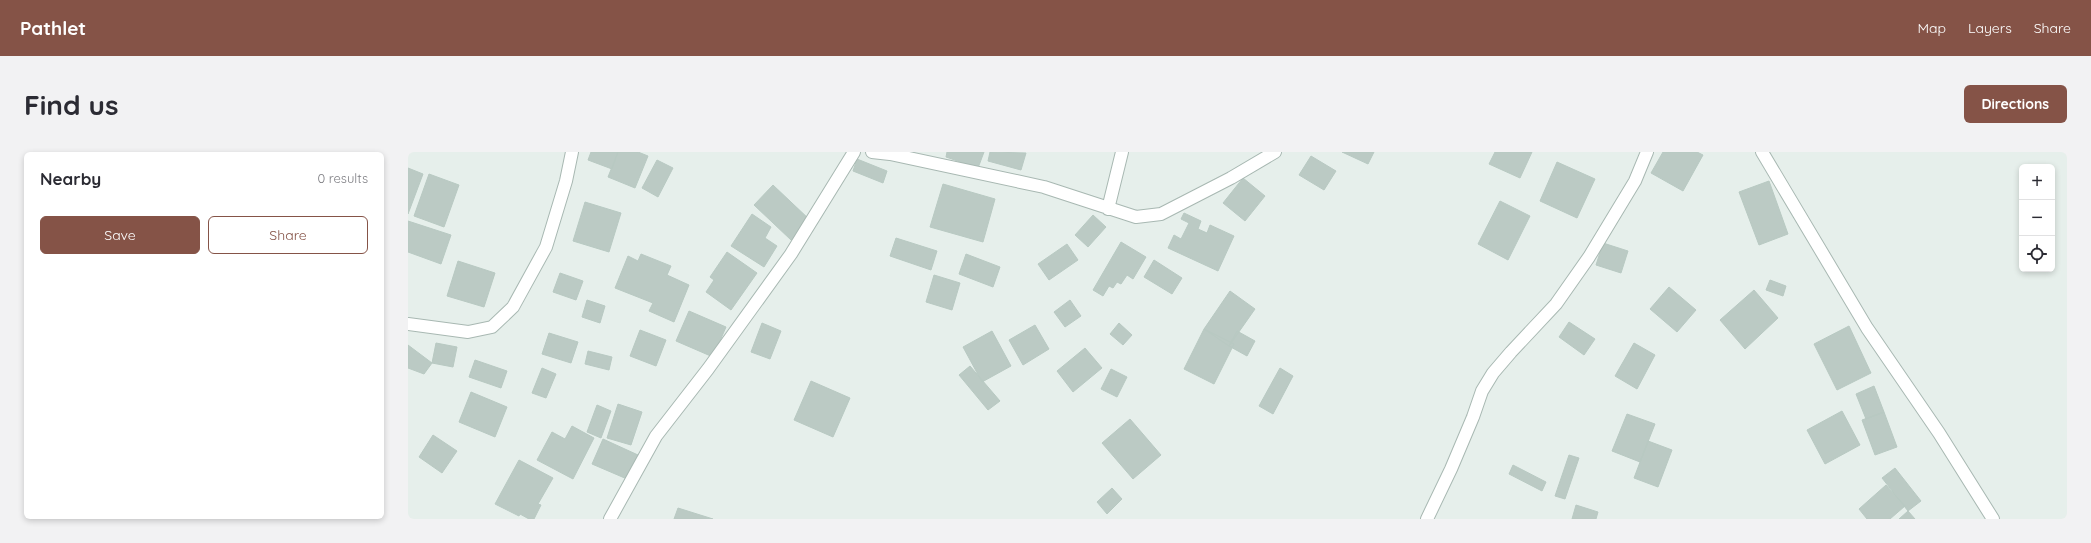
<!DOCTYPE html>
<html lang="en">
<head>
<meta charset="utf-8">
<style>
  :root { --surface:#fff; --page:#f2f2f3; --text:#2b2b33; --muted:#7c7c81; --line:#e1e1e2; --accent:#855347 }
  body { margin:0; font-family:Quicksand,sans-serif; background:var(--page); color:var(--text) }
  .controls { position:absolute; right:12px; top:12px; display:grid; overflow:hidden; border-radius:6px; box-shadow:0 2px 6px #0003 }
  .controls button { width:36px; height:36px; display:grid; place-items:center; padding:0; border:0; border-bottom:1px solid var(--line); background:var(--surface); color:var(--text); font:20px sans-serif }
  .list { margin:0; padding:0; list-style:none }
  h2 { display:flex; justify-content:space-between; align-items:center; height:52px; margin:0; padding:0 16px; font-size:17px }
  h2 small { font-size:13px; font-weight:400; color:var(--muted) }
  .actions { display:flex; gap:8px; padding:12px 16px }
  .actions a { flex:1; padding:9px 0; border:1px solid var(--accent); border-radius:6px; text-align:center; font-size:14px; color:var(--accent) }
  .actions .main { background:var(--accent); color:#fff }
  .icon { flex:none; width:22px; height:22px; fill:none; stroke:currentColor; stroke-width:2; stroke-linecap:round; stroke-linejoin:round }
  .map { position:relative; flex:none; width:1659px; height:367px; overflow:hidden; border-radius:6px }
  header { display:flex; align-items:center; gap:24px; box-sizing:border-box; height:56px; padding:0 20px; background:var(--accent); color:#fff }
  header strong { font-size:19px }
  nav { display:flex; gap:22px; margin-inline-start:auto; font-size:14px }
  .intro { display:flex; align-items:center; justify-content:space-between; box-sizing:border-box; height:96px; padding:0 24px }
  h1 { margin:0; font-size:28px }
  .button { padding:10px 18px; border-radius:6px; background:var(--accent); color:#fff; font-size:14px; font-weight:700 }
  main { display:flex; gap:24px; padding:0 24px }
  aside { flex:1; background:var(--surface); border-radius:6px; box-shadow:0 2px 6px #0003 }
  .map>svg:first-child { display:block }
  .building { fill:#bbcac4; stroke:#b8c9c2 }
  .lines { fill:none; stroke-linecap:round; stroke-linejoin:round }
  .minor-casing { stroke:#a8b8b2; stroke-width:14 }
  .minor { stroke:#fff; stroke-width:12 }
</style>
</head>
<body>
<header>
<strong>Pathlet</strong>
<nav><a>Map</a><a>Layers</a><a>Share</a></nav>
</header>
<div class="intro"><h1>Find us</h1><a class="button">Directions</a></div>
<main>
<aside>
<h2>Nearby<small>0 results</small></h2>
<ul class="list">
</ul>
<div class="actions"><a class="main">Save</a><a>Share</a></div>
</aside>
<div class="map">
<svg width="1659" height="367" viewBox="0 0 1659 367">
  <rect width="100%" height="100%" fill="#e6efeb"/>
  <path class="building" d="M183,0h27l-6,17 -24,-9z
    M210,0h20l10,4 -13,32 -27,-11z
    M539,0h37l-6,16 -32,-11z
    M582,0l36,1 -5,17 -33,-9z
    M934,0h32l-6,12z
    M1087,0h37l-12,26 -31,-14z
    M1255,0h34l6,3 -20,36 -32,-18z
    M903,4l25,15 -12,19 -25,-15z
    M449,7l30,12 -4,12 -30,-12z
    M249,8l16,8 -15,29 -16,-9z
    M1149,10l38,17 -18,39 -37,-17z
    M0,16l15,6 -15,40z
    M21,22l30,11 -15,42 -30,-11z
    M835,26l22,18 -20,25 -22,-18z
    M1361,29l19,53 -29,11 -20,-53z
    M535,32l52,15 -12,43 -53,-15z
    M365,33l37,35 -19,20 -37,-35z
    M1092,49l30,15 -22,44 -30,-16z
    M177,50l36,11 -12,39 -36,-11z
    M776,61l17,8 -3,8 9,4 3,-8 24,11 -16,35 -50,-23 6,-13 7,4 8,-16 -8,-4z
    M344,62l19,13 -6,11 12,8 -13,21 -33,-21z
    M685,63l13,12 -18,20 -13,-12z
    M0,69l43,14 -10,29 -33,-12z
    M488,86l41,13 -6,19 -41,-14z
    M713,90l25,15 -13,22 -6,-4 -6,9 -4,-2 -4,6 -4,-2 -6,10 -10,-6z
    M1195,91l25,8 -7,22 -25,-8z
    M659,92l11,16 -29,20 -11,-16z
    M319,100l30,21 -26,37 -25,-18 8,-12 -4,-3z
    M233,102l30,12 -4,9 22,10 -15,37 -25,-11 4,-8 -38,-15 13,-32 10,5z
    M558,102l34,13 -7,20 -34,-13z
    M746,108l28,18 -10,16 -28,-17z
    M50,109l37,12 -11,34 -37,-11z
    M152,121l23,8 -7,19 -23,-8z
    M526,123l26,8 -8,27 -26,-8z
    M1362,128l16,6 -3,10 -17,-6z
    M1261,135l27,23 -19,22 -27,-23z
    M1346,138l24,28 -33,31 -25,-29z
    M822,139l25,18 -26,37 -25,-17z
    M179,148l18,6 -5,17 -18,-6z
    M662,148l11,16 -16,11 -11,-15z
    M281,159l37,16 -13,30 -37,-16z
    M1161,170l26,17 -11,16 -25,-18z
    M354,171l19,8 -11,28 -19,-7z
    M711,171l13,12 -9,10 -13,-11z
    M627,173l14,24 -26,16 -14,-25z
    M1441,174l22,47 -34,17 -23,-46z
    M796,177l30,15 -20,40 -30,-15z
    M232,178l26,10 -10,26 -26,-10z
    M584,179l19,35 -29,16 -19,-35z
    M829,179l18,10 -8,15 -18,-10z
    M141,181l29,9 -7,21 -29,-9z
    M28,191l21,4 -4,20 -21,-4z
    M1226,191l21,12 -18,34 -22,-13z
    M0,193l24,18 -8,11 -16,-6z
    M677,196l17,20 -29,24 -16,-21z
    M180,199l24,6 -3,13 -24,-6z
    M67,208l32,11 -6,17 -32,-11z
    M562,214l30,35 -12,9 -29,-35z
    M134,216l14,6 -10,24 -14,-5z
    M872,216l13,8 -20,38 -14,-8z
    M703,217l16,8 -10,20 -16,-8z
    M403,229l39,17 -17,39 -39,-17z
    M1466,234l10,26 -18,7 -10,-25z
    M63,240l36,15 -12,30 -36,-15z
    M210,252l24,8 -11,33 -24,-7z
    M189,253l14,6 -10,27 -14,-6z
    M1434,259l18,34 -35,19 -18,-34z
    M1476,260l13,35 -22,8 -13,-35z
    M1219,262l28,10 -15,38 -28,-11z
    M722,267l31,36 -28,24 -31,-36z
    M164,274l22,12 -21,41 -36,-19 15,-28 13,7z
    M25,283l24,16 -15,22 -23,-16z
    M195,287l35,16 -11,24 -35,-15z
    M1240,289l24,9 -14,37 -24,-9z
    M1161,303l10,3 -14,41 -10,-3z
    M111,308l34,18 -15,26 3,1 -7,14h-5l-9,-5 -1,2 -24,-12z
    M1105,313l33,17 -4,9 -33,-17z
    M1487,316l26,33 -13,10 -26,-33z
    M1478,333l19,21 -15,13h-23l-8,-10z
    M704,336l10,11 -15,15 -10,-12z
    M1168,353l22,7 -2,7h-24z
    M270,356l35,11h-39z
    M1500,359l7,8h-16z"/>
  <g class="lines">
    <g class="minor-casing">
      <path id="minor" d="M464,0l18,2 154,33 92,30 25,-3 70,-36 44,-26
        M1354,0l105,176 72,105 54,86
        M700,57l14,-57
        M0,172l60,8 24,-5 21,-20 33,-60 20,-66 6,-29
        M202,367l46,-83 52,-67 83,-115 63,-102
        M1019,367l24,-50 22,-52 9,-26 11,-18 18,-21 45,-48 33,-47 46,-76 12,-29"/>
    </g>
    <use href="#minor" class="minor"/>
  </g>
</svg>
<div class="controls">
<button>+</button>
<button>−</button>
<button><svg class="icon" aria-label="locate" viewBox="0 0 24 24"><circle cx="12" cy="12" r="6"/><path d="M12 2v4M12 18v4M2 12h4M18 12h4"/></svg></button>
</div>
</div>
</main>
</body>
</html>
